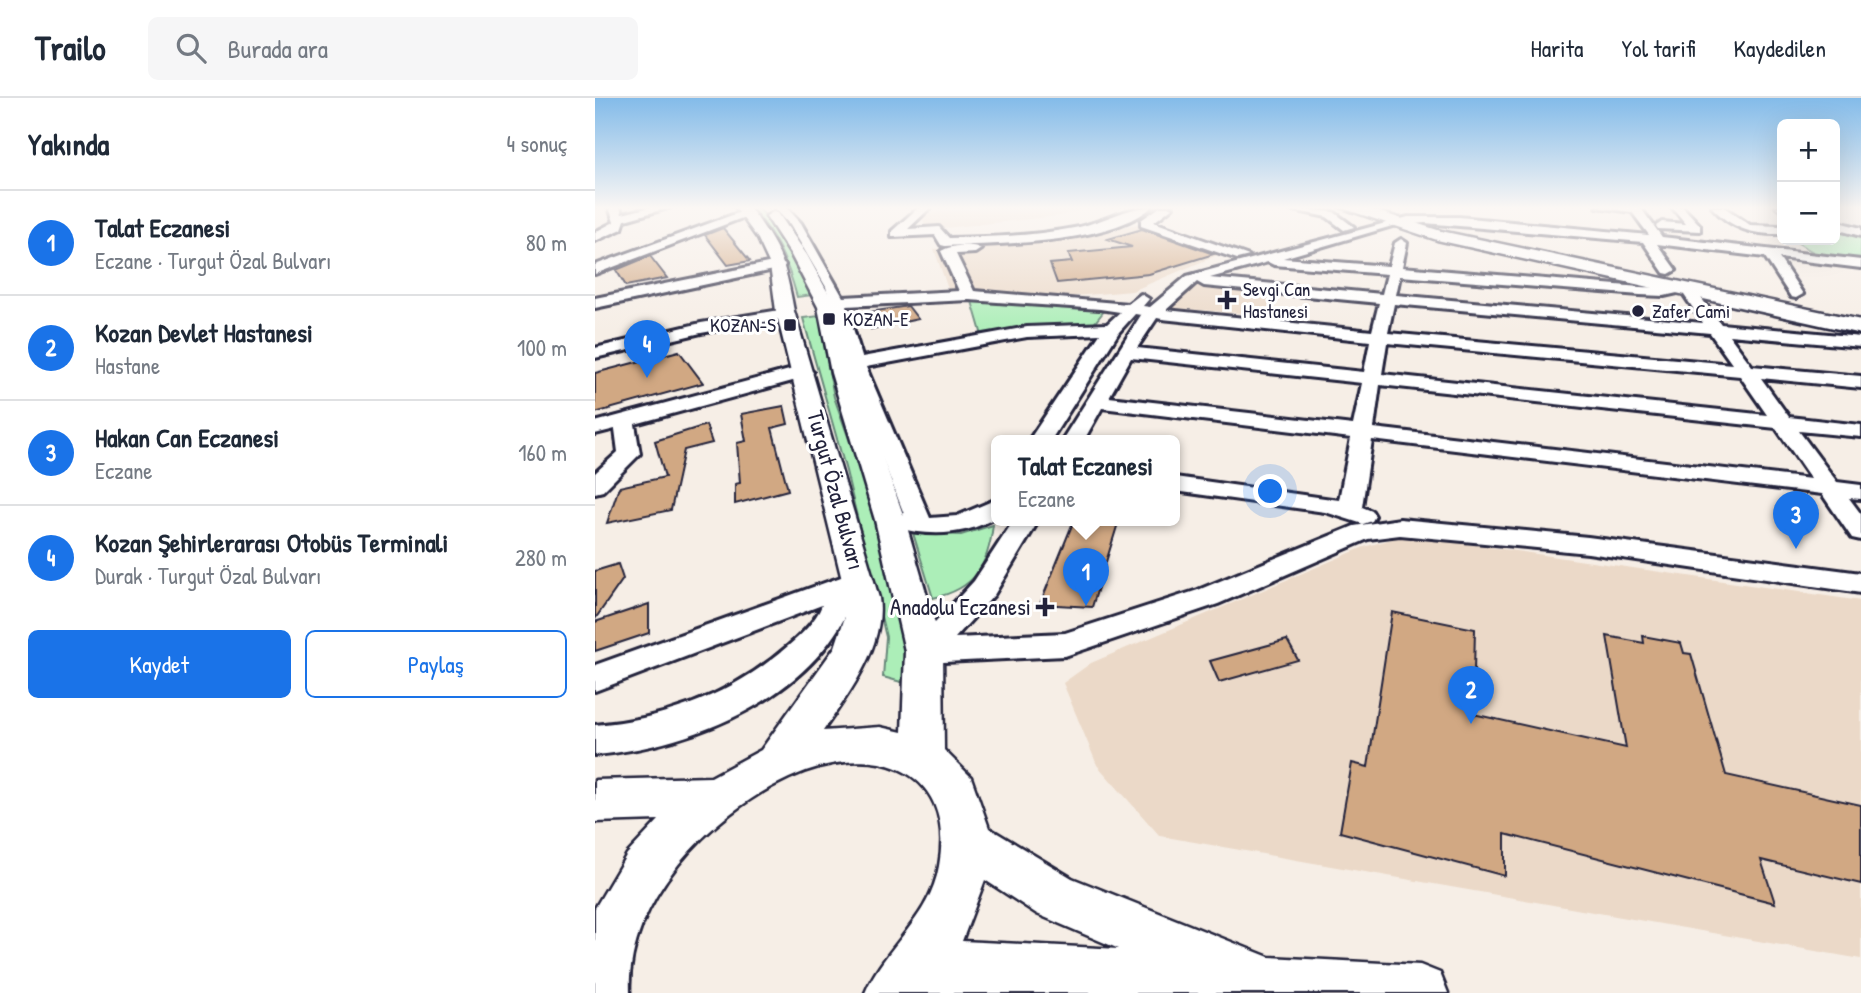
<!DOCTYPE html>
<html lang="tr">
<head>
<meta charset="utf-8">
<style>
  :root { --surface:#fff; --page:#f6f6f7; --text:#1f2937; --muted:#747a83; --line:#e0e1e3; --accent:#1a73e8 }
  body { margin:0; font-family:"Patrick Hand",sans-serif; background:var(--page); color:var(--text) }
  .controls { position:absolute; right:21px; top:21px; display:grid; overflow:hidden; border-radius:10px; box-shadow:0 7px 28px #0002 }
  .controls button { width:63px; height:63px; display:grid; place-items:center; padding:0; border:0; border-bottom:2px solid var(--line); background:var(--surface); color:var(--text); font:35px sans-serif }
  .you { position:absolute; left:676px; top:394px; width:24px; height:24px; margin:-18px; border:5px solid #fff; border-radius:50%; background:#1a73e8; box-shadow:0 0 0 10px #1a73e833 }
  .badge { display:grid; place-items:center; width:46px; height:46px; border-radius:50%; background:var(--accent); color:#fff; font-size:23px; font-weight:700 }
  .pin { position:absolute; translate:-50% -58px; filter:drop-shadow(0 2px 4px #0008) }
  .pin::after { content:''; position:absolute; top:37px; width:24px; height:21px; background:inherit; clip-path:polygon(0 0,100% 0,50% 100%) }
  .popup { position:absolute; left:396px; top:337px; width:189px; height:91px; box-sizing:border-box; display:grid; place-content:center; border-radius:10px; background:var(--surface); filter:drop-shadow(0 2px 5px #0005); font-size:23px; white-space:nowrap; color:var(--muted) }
  .popup b { font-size:26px; color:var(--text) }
  .popup::after { content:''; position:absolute; left:50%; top:100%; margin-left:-14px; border:14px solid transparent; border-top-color:var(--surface) }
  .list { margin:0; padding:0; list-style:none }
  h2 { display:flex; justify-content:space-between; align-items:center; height:91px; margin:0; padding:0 28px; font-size:30px }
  h2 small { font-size:23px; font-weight:400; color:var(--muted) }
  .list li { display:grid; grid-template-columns:46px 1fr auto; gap:21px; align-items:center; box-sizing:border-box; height:105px; padding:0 28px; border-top:2px solid var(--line) }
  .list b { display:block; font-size:26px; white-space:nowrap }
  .list p { margin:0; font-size:23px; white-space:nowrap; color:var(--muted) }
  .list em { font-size:23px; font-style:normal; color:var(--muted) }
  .actions { display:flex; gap:14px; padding:21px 28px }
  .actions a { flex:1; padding:16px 0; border:2px solid var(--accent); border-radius:10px; text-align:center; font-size:24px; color:var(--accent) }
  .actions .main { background:var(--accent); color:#fff }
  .icon { flex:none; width:38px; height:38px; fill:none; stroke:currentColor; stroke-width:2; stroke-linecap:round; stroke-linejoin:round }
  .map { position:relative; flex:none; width:1266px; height:895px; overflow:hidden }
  header { display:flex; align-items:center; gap:42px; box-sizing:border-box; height:98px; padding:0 35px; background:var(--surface); border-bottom:2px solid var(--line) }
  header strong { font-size:33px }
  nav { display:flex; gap:38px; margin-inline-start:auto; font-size:24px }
  .search { width:490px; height:63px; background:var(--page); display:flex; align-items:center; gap:18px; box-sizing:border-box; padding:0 24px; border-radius:10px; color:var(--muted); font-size:26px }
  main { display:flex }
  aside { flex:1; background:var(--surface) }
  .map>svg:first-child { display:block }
  .built { fill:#ebd9c8 }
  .green { fill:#aceeb8; stroke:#67887a; stroke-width:2 }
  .building { fill:#d1a883; stroke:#22223b; stroke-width:2 }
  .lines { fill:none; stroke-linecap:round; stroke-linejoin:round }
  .minor-casing { stroke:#22223b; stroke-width:6 }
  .major-casing { stroke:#22223b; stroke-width:5 }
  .highway-casing { stroke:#22223b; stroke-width:5 }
  .minor { fill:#fff; fill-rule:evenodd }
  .major { fill:#fff; fill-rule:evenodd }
  .highway { fill:#fff; fill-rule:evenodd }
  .poi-dot { fill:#22223b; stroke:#fff; stroke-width:2.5 }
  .labels { text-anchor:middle; stroke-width:6; stroke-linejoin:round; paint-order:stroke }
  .far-poi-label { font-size:19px; fill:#22223b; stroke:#fff; text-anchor:start }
  .street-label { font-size:23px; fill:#22223b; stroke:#fff }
  .poi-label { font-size:23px; fill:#22223b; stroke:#fff; text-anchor:end }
</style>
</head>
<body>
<header>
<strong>Trailo</strong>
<div class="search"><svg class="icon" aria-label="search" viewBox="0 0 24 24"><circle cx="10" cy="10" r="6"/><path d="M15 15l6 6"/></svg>Burada ara</div>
<nav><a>Harita</a><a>Yol tarifi</a><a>Kaydedilen</a></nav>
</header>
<main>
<aside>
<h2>Yakında<small>4 sonuç</small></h2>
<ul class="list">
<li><span class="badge">1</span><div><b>Talat Eczanesi</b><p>Eczane · Turgut Özal Bulvarı</p></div><em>80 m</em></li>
<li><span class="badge">2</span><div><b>Kozan Devlet Hastanesi</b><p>Hastane</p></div><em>100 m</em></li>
<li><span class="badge">3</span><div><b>Hakan Can Eczanesi</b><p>Eczane</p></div><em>160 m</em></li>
<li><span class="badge">4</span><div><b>Kozan Şehirlerarası Otobüs Terminali</b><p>Durak · Turgut Özal Bulvarı</p></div><em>280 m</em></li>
</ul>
<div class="actions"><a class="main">Kaydet</a><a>Paylaş</a></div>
</aside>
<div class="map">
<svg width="1266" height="895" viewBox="0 0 1266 895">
  <rect width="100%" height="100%" fill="#f6eee6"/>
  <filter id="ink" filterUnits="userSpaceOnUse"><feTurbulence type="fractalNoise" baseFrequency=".0143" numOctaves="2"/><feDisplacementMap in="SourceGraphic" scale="14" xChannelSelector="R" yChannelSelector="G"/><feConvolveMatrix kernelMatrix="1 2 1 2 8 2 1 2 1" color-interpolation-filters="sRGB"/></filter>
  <g filter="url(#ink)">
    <path class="built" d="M394,109h101l-31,9 -133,14 -5,-16z
      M542,126l88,28 -93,39 -80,7 -55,-6h-48l-15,-43 133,-11z
      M597,186l88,7 -11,24 -98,-7z
      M811,437l455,66v358l-701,-123 -63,-71 -34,-82 28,-20 273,-116z"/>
    <path class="green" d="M155,109h7l10,10 46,78 -16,2c-9,-34 -22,-65 -47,-90z
      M1240,134l26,2v27l-43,-6 -25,-15h42z
      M376,200l133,13 -12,15 -109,13z
      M224,218l15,81 26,73 59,217 -36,-10 3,-40 -40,-166 -43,-153z
      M398,427c-5,41 -18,64 -60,73l-20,-65 48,2z"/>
    <path class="building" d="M128,130l27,33 -22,4 -23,-30z
      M547,131l72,25 -65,20 -92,9 -7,-19 22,-2 -4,-9 64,-6 -24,-8z
      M55,158l17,22 -41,8 -10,-16z
      M313,208l10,13 -47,10 -8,-16z
      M84,253l24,32 -108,30v-40z
      M189,308l4,18 -16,4 16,62 -53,14v-20l5,-1 -3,-40 9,-2 -5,-27z
      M111,327l6,18 -28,7 -13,60 -64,13 12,-36 46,-10 -10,-36z
      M479,422h45l-27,87 -52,-3z
      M23,466l5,15 -28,40v-48z
      M54,506v29l-54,18v-29z
      M797,514l83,17 -2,85 153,34 -19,-112 37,7 -1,-7 38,7 3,10 7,1 35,121 135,30v79l-100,-24 14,43 -270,-69v42l-165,-44 12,-69 16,4z
      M692,542l11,20 -79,22 -9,-21z"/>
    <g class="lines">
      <g class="minor-casing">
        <path id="minor" d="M14,109h11l2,7 29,-7h20l-46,13 -3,9 -27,12v-9l19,-10z
          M179,109h12l15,16 42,74 116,-6 -18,-40c9,-6 32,-8 40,-2l-6,4 -19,1 18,37 154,13 13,-10 8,5 -6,7 7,1 37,-31 221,-59h51l190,18 -17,-23 -35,-5h43l22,30 199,23v8l-82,-10 24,36 -7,4 -5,-1 -26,-40 -108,-13 19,26 -7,4 -5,-1 -21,-31 -218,-19 -33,3 -109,32 106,8 6,-23 6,-4 6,4 -5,24 238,20c58,2 43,-13 81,37l140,13v10l-132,-12 23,31 109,10v12l-100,-10 28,39 72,8v12l-62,-6 38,51 24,3v14l-12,-1 12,16v26l-9,-2 -30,-44 -450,-54 -10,67 10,4 3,5 -3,5 -9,3 -38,-12 -150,-21v-14l164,23 12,-62 -249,-30 -18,32h-22l79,-125 -6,-1 -16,18 -68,108h-22l71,-106 -73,3 -161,30 64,151 27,-2 40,-17v18c-32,19 -67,20 -103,10l-4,-5 4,-5 10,-3 -58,-150 -20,-77 -36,-62zM673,164l6,3 113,9 -5,20 -172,-16zM805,178l240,19 24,1 18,-4 21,31 -307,-28zM602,184l7,4 175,17 -7,28 -206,-21zM374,202l131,9 20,3 -13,12 -80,3 -165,30 -16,-51zM799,206l316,29 22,31 -344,-31zM562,220l5,1 208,22 -6,31 -227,-24zM792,245l353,33 27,39 -385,-41zM536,260l231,25 -9,42 -244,-28zM785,287l396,43 35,51 -437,-51z
          M324,109h12l-23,22 31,-2 10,11c42,-1 84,-2 125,-10 27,-5 52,-21 78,-21 -43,37 -151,37 -207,39l-4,-1 -6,-10 -43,2v-6z
          M565,109h13l-19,15 95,34 -12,3 -96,-33v-6z
          M684,109l55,5 20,15 -10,3 -17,-13z
          M1077,109h11l17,18v6l-42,-2 -2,-3 6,-4 24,2z
          M1117,109h12l26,18 32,1v8c-28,1 -51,-5 -70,-27z
          M1181,109h6v4z
          M151,112l4,1v4l-155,59v-9z
          M1240,123l26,7v8l-26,-7z
          M183,163l7,4 -2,3 -188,40v-10z
          M191,211l6,2v6l-91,16 -106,25v-10l106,-25z
          M209,268l9,6 -2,4 -176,48 5,30 -37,37 -8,2v-20l23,-21 -3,-23 -20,5v-12z
          M805,421l188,18 273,36v20l-273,-40 -188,-18 -32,4 -150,65 -153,52 -141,7 -11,-4 -4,-8 65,-70 40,-61h25l-45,75 -39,43 110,-5 133,-43 156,-64z
          M260,474l10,3 4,7 -4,7 -9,3c-36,103 -160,154 -261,163v-30c72,-6 138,-31 193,-79 13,-11 28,-25 34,-41l-227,86v-26z"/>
      </g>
      <g class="major-casing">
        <path id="major" d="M140,109h14c31,41 36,54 45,104l85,287c7,47 -30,96 -56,133l57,-4 22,5 3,-81 -30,-131 -44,-147 -13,-66 -27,-52 -25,-39 7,-4 5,1 29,42 29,52 17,66 52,147 38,131 1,99 27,27 18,51 83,50 197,79 151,8 20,8 8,20h-583c19,-46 65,-74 74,-127 18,-103 -72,-125 -150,-88 -79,36 -163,123 -159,215h-35v-85l32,-54 32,-34 -64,2v-42l116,-3 50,-27 74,-103 10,-30 -3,-37 -66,-269 -6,-46 -12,-26zM390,782l52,34 82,35 -157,-8z"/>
      </g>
      <g class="highway-casing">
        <path id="highway" d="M744,109h25l77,24 420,89v14l-424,-94z"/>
      </g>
      <use href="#minor" class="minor"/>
      <use href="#major" class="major"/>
      <use href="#highway" class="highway"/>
    </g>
  </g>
  <linearGradient id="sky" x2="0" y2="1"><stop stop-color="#83bbe9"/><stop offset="0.47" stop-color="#fbf7f4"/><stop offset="1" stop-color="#fbf7f4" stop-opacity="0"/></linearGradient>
  <rect width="1266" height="234" fill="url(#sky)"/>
  <g class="poi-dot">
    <path d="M628.5 191.5h7v7h7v7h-7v7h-7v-7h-7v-7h7z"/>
    <circle cx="1043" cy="213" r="7"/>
    <rect x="227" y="214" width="14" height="14" rx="3.5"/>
    <rect x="188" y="220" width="14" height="14" rx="3.5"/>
    <path d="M446.5 498.5h7v7h7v7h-7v7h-7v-7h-7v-7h7z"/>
  </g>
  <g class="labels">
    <g class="far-poi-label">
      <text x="648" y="198">Sevgi Can<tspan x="648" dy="22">Hastanesi</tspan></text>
      <text x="1057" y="220">Zafer Cami</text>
      <text x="248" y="228">KOZAN-E</text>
      <text x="181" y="234" text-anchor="end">KOZAN-S</text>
    </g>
    <g class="street-label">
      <text transform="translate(241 392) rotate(75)" y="8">Turgut Özal Bulvarı</text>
    </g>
    <g class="poi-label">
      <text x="436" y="517">Anadolu Eczanesi</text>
    </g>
  </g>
</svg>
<div class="controls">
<button>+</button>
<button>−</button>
</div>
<div class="you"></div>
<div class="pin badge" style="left:491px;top:508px">1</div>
<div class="popup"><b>Talat Eczanesi</b>Eczane</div>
<div class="pin badge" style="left:876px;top:626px">2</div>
<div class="pin badge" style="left:1201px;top:451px">3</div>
<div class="pin badge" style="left:52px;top:280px">4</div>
</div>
</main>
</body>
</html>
